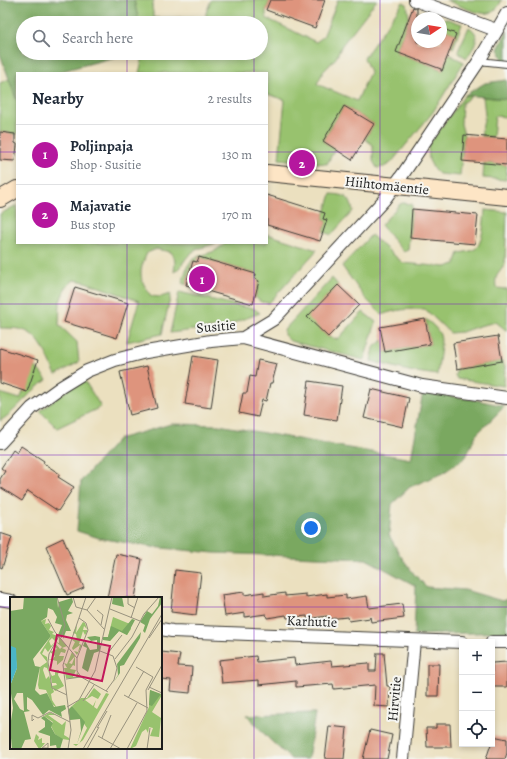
<!DOCTYPE html>
<html lang="en">
<head>
<meta charset="utf-8">
<style>
  :root { --surface:#fff; --page:#f2f2f3; --text:#1f2937; --muted:#747a83; --line:#e0e1e3; --accent:#b5179e }
  body { margin:0; font-family:Alegreya,serif; background:var(--page); color:var(--text) }
  .controls { position:absolute; right:12px; bottom:12px; display:grid; overflow:hidden; border-radius:0px; box-shadow:0 2px 6px #0003 }
  .controls button { width:36px; height:36px; display:grid; place-items:center; padding:0; border:0; border-bottom:1px solid var(--line); background:var(--surface); color:var(--text); font:20px sans-serif }
  .compass { position:absolute; left:411px; top:12px; width:36px; height:36px; border-radius:50%; background:var(--surface); box-shadow:0 2px 6px #0003; rotate:78deg }
  .you { position:absolute; left:311px; top:528px; width:14px; height:14px; margin:-10px; border:3px solid #fff; border-radius:50%; background:#1a73e8; box-shadow:0 0 0 6px #1a73e833 }
  .badge { display:grid; place-items:center; width:26px; height:26px; border-radius:50%; background:var(--accent); color:#fff; font-size:13px; font-weight:700 }
  .pin { position:absolute; translate:-50% -50%; border:2px solid #fff; box-shadow:0 1px 4px #0006 }
  .list { margin:0; padding:0; list-style:none }
  h2 { display:flex; justify-content:space-between; align-items:center; height:52px; margin:0; padding:0 16px; font-size:17px }
  h2 small { font-size:13px; font-weight:400; color:var(--muted) }
  .list li { display:grid; grid-template-columns:26px 1fr auto; gap:12px; align-items:center; box-sizing:border-box; height:60px; padding:0 16px; border-top:1px solid var(--line) }
  .list b { display:block; font-size:15px; white-space:nowrap }
  .list p { margin:0; font-size:13px; white-space:nowrap; color:var(--muted) }
  .list em { font-size:13px; font-style:normal; color:var(--muted) }
  .icon { flex:none; width:22px; height:22px; fill:none; stroke:currentColor; stroke-width:2; stroke-linecap:round; stroke-linejoin:round }
  .map { position:relative; flex:none; width:507px; height:759px; overflow:hidden }
  .search { position:absolute; background:var(--surface); box-shadow:0 2px 6px #0003; left:16px; top:16px; width:252px; height:44px; display:flex; align-items:center; gap:10px; box-sizing:border-box; padding:0 14px; border-radius:22px; color:var(--muted); font-size:15px }
  .panel { position:absolute; background:var(--surface); box-shadow:0 2px 6px #0003; left:16px; top:72px; width:252px; height:172px; border-radius:0px }
  .map>svg:first-child { display:block }
  .green { fill:#98c26e; stroke:#5a6f45 }
  .forest { fill:#7aa861; stroke:#4b623e }
  .building { fill:#de947d }
  .lines { fill:none; stroke-linecap:round; stroke-linejoin:round }
  .lane-casing { stroke:#3b3934; stroke-width:8 }
  .street-casing { stroke:#3b3934; stroke-width:14 }
  .secondary-casing { stroke:#3b3934; stroke-width:18 }
  .lane { stroke:#fff; stroke-width:6 }
  .street { stroke:#fff; stroke-width:12 }
  .secondary { stroke:#fde5c5; stroke-width:16 }
  .grid { fill:none; stroke:#7b2cbf; stroke-width:1; stroke-opacity:0.55 }
  .labels { text-anchor:middle; stroke-width:4; stroke-linejoin:round; paint-order:stroke }
  .street-label { font-size:14px; fill:#1c1c1c; stroke:#f6f6f2 }
  .inset-road { fill:none; stroke:#98927e; stroke-width:1 }
  .view { fill:#c2185b; fill-opacity:0.15; stroke:#c2185b; stroke-width:2 }
  .inset-edge { fill:none; stroke:#1c1c1c; stroke-width:2 }
</style>
</head>
<body>
<div class="map">
<svg width="507" height="759" viewBox="0 0 507 759">
  <rect width="100%" height="100%" fill="#f6f6f2"/>
  <filter id="ink" filterUnits="userSpaceOnUse"><feTurbulence type="fractalNoise" baseFrequency=".025" numOctaves="2"/><feDisplacementMap in="SourceGraphic" scale="8" xChannelSelector="R" yChannelSelector="G"/><feConvolveMatrix kernelMatrix="1 2 1 2 8 2 1 2 1" color-interpolation-filters="sRGB"/></filter>
  <filter id="wash" filterUnits="userSpaceOnUse"><feTurbulence type="fractalNoise" baseFrequency=".012" numOctaves="4" result="noise"/><feDisplacementMap in="SourceGraphic" scale="16" xChannelSelector="R" yChannelSelector="G"/><feGaussianBlur stdDeviation="0.9" result="paint"/><feColorMatrix in="noise" values="0 0 0 0 0 0 0 0 0 0 0 0 0 0 0 0 0 1.4 0 .05"/><feComposite in="paint" operator="in"/></filter>
  <g filter="url(#wash)">
    <rect width="100%" height="100%" fill="#ebe0bf"/>
    <path class="green" d="M134,0h20l-2,7 2,11 40,-1 1,6h-56z
      M211,0h59l-4,10v8l50,24 7,-5 15,-37h39l-35,45 -6,13 -13,14 -6,12 40,17 13,-29 -6,-14 39,-56 4,2 2,13 -13,35 47,18 5,-16 16,8 -31,50 -42,51 -7,4 -7,1 -4,-7v-16l-8,-6 9,-15 -30,-18 -21,35 12,8 -8,15 -48,-5 6,-59 -18,-6v-21h-128l5,-20h117v-30h-55v-10z
      M446,0h56c-3,5 -6,12 -13,13 -9,3 -33,-9 -43,-13z
      M445,18l17,6 -9,24 -2,-1 5,-13 -13,-5 -2,-7z
      M469,27c14,9 5,19 -2,31l-7,-4 -2,-3z
      M9,79l8,22v33h-2l-15,-2v-49z
      M465,95l7,1 -10,7 -1,21 3,11 -4,41 -21,-2 -6,-6 -4,-8 -1,-14z
      M483,97l24,2v18l-12,-1 -2,21 -12,-1 4,-22z
      M484,163l23,2 -1,15 -23,-2z
      M331,194c14,1 19,2 22,17l-22,24 -8,-4 4,-11 -4,-1z
      M403,203l9,1v5l-4,41 -4,2 -4,-4 -19,-23 19,-21z
      M17,205v38h18v2l6,-2h175c-7,3 -16,4 -22,8 -9,5 -12,17 -20,21 1,-8 2,-14 -3,-20l-15,-3 -9,4c-9,20 -8,25 4,43l9,1 11,-3 -9,40 -35,8 12,-41 -54,-19 -11,-2 -8,7 -6,14 -1,24 18,17 2,20 -23,13c-9,-18 -15,-42 -37,-46 -6,-1 -13,-1 -19,-1v-114z
      M485,210l22,2 -2,51c-5,12 -11,9 -9,25l11,1v42l-11,-9 -17,4 -17,6 -12,1 -25,-24c-15,0 -30,0 -43,6l-17,-17 -23,-32 29,-31 32,28 43,4 9,-3 4,-11c5,-1 11,-1 16,-4 8,-5 9,-29 10,-39z
      M267,234l50,16 -48,53 -8,-1 -6,-5 4,-16 -4,-2 1,-5 -57,-17 -2,5 -4,-1 -7,24 -4,-2 5,-16 6,-9 22,-7 11,-8h41z
      M332,278l6,7 -30,32 20,20 10,2 25,-27 13,10 -12,38 -74,-19 -6,-6v-5z
      M179,292l65,15 9,1 7,5 -34,13 -56,7z
      M425,319c6,4 12,9 15,16 3,6 -2,32 -3,40l-28,-4 -38,-10 3,-14 9,-7 2,12 45,-8z
      M502,361l3,6 -1,19 -47,-7 -2,-4 2,-6z
      M35,366l12,14c-18,11 -29,30 -47,41v-28l20,6z
      M83,378l18,29 -44,21 -17,-17z"/>
    <path class="forest" d="M0,0h134l5,23h-116v30h107l-68,18 -1,2h-44v28l-17,-47z
      M507,31v36l-9,-18z
      M507,80v19l-42,-4 20,-12z
      M423,392l53,8 29,6 -29,29 -10,22 -23,16 -33,14 -18,17 -3,31 11,20 14,19 13,13 38,3 37,11 5,-2v33l-93,3 2,-49 -50,-27 -152,-6 -63,-6 -52,-9 -22,-7 4,-50 37,-42 53,-15 48,1 192,34z
      M315,713l-7,46h-17l-21,-19 -23,-25z"/>
    <g id="blocks">
      <path class="building" d="M270,0h55l-10,28 -49,-18z
        M413,7l4,2v33h24v-14l15,6 -14,37h-1v-2l-45,-17z
        M344,106l30,18 -22,36 -29,-19z
        M0,132l15,2v9l2,1v2l-2,15 -15,-1z
        M464,135l43,4v26l-45,-4z
        M267,195l58,18 -2,6 4,1 -7,21 -53,-16z
        M412,209l66,6 -3,29 -65,-6z
        M199,257l57,17 -1,5 4,2 -6,23 -67,-19 7,-24 4,1z
        M338,285l21,20 -31,32 -21,-20z
        M75,287l53,16 -11,35 -53,-16z
        M425,319l5,25 -45,8 -5,-25z
        M498,336l4,25 -45,8 -4,-26z
        M0,348l38,12 -11,32 -27,-9z
        M193,356l25,4 -7,48 -26,-4z
        M258,360l19,4 -5,19h-2l-4,18 -4,-1 -4,17 -19,-4 4,-20h4l3,-17 5,1z
        M147,366l10,42 -27,7 -10,-43z
        M309,381l33,5 -5,34 -33,-5z
        M371,389l38,9 -6,29 -39,-9z
        M21,446l23,15 -1,2 17,11 -2,3 16,10 -16,24 -30,-20 -6,10 -22,-14v-8l5,-8 -4,-3 12,-18 4,3z
        M0,533l12,4 -10,31 -2,-1z
        M63,538l21,50 -17,7 -21,-49z
        M116,554l26,5 -7,39h-28z
        M175,570l26,3 -5,42 -25,-3z
        M244,592v3l20,-3v4l21,-3v3l21,-2v3l21,-3v3l19,-2v4l21,-3 2,12 33,-4 2,14 -33,4 -1,-5v1l-21,3 -1,-4 -21,2v-3l-20,3v-3l-20,2 -1,-3 -19,3 -1,-4 -21,3v-4l-20,3 -3,-21z
        M161,652l19,2 -2,12 14,1 -2,26 -20,-2 1,-11 -10,-1z
        M377,653h7l3,33h3l-1,21 -15,-1 1,-21 -41,4 -1,-5 -37,3v-6l-37,4v-5l-37,3 -3,-23 37,-4 1,6 37,-4 1,7 36,-4 1,5 37,-3v8h7z
        M507,662v25h-15v-24z
        M427,664h12l-1,32h-11z
        M436,724h14l1,23h-24l-1,-19h10z
        M329,726l18,2 -3,31h-19z
        M370,730l22,5 -5,24h-24z
        M493,736l14,3v14l-2,6h-19l5,-15h1z"/>
    </g>
  </g>
  <g filter="url(#ink)">
    <use href="#blocks" fill-opacity="0" stroke="#3b3934" stroke-width="1"/>
    <g class="lines">
      <g class="lane-casing">
        <path id="lane" d="M479,61l28,3"/>
      </g>
      <g class="street-casing">
        <path id="street" d="M415,0l81,30
          M243,338l31,-19 110,-119 19,-26 76,-113 28,-48
          M0,443l32,-35 29,-21 26,-16 28,-11 31,-8 65,-11 32,-3 179,48 85,12
          M0,599l11,2
          M161,629l11,2 290,11
          M492,642h15
          M403,759l11,-118"/>
      </g>
      <g class="secondary-casing">
        <path id="secondary" d="M267,173l240,24
          M0,199l17,-10"/>
      </g>
      <use href="#lane" class="lane"/>
      <use href="#street" class="street"/>
      <use href="#secondary" class="secondary"/>
    </g>
  </g>
  <path class="grid" d="M127,0v23M254,0v23M380,0v759M127,53v20M254,53v20M0,152h17M267,152h240M127,243v355M254,243v516M0,304h507M0,455h507M0,607h11M161,607h346M127,748v11"/>
  <g class="labels">
    <g class="street-label">
      <text transform="translate(387 185) rotate(6)" y="5">Hiihtomäentie</text>
      <text transform="translate(216 326) rotate(-5)" y="5">Susitie</text>
      <text transform="translate(312 621) rotate(2)" y="5">Karhutie</text>
      <text transform="translate(394 699) rotate(-85)" y="5">Hirvitie</text>
    </g>
  </g>
  <g transform="translate(10 597)">
    <rect width="152" height="152" fill="#ebe0bf"/>
    <path d="M103,20l17,7 1,5 -4,6 -8,-4 -9,10 -7,-4h5zM36,22l-1,5 4,-1 2,3 -2,4 5,2 -2,2 6,2 -3,5 -3,-3 -3,3 2,5 4,-4 -7,10 -3,-4 -3,6 5,3 2,16 -2,-5 -3,-1 -1,3 3,9 3,-3 5,16 -3,2 1,6 5,8 -5,-4 -6,-14 -7,-1 -1,-4 2,-18 7,-5 -7,-9 11,-17 -10,-15zM73,25l2,1 2,6 -3,-3 -1,4h4v2l-2,3 -2,-4 -4,13 3,1 -5,10 -3,-4 4,1 2,-7 -7,5 -1,-2 3,-6 -4,-3 6,1 -1,-6 -3,-1 4,-8 -1,8zM49,40l8,9 -5,2 4,2 -1,3 -4,-1 -2,4h5l-1,4 -6,5v-4l-9,-2h5l2,-3 -5,-4 7,-3 -3,-3 1,-3 5,6 2,-2 -6,-5 3,1zM62,55l3,4 -6,7 3,1 3,-8v10l-2,-1 -3,4 6,1 -3,7h3l1,-5 2,4 -1,2h-12l-2,-10h3l-3,-5 3,1zM45,73h4l-1,5 6,11 -9,5 -3,-5 5,-1 -1,-2h-4l-2,-11 2,4 3,-1zM84,91l7,6 -3,5 -6,-3 -7,4 8,6 3,-6 -2,7 3,2 9,-16 3,1 -26,46 -7,6 -3,-2h6l8,-16 -15,-22 9,-8h6zM140,93l12,5 -10,17 9,6 -2,19 -9,-1 3,-8 -4,-1 -1,6 -2,-4 -4,3 -6,14 -6,3 19,-42zM39,116h2l5,2h-8l14,10 4,-4 -2,14 5,3v-12v14l-7,-1 -7,-5 -4,-8 2,-4 -9,-6zM26,137l3,3 -1,3 4,-2v5h3l-3,4 -5,-3 5,3 -3,2 -5,-8z" fill="#98c26e"/>
    <path d="M14,0h33l1,11 1,-6 13,-4 1,4 -5,9 5,2 -6,2 -1,5 5,11h-5l-3,8v-3l-5,-1 4,-10 -7,-2 2,-6 -4,-7 -5,-2 -1,9 -6,4 10,15 -18,23 2,7 5,1 -5,23 5,5 7,-2 7,14 11,-2 1,4 -5,3 1,5 -13,-7 -6,5 -11,-15 -5,-3v12l3,2 -6,1 7,27 -6,1 -4,9h-9l-2,-22 3,-19 -3,-22 7,-18 -2,-16 -5,-5v-36l13,-2zM7,96h6l1,18 -4,-2 -6,-10zM103,0h9l2,10 -12,-3zM150,0h2v6l-12,16 -5,14 -2,-2 2,-6 -5,-3 7,-11 5,3 6,-8zM122,22l3,1 -8,15 -8,-4 -9,10 -7,-1v-3h5l3,-11 11,5zM131,35l-1,6 -16,27 -4,1v7l-7,10 5,-8 -1,-11zM85,39l5,1v14l-6,2 -6,19 -6,-4 5,-20 -4,-2 2,-5 5,9 7,-1v-9l-6,1 -4,-4zM140,93l11,4 -9,12 -3,-1zM62,109l13,16 -8,22 4,-13 -1,-12 -10,1 -2,-10zM34,119l9,7 -2,4 4,7 8,5 -3,10h-3l-1,-4 -6,1v-10l-12,-4 7,-5v-6l-4,-3z" fill="#7aa861" fill-rule="evenodd"/>
    <path d="M1,49l5,2 1,20 -7,18z" fill="#4bb6c7"/>
    <path class="inset-road" d="M47,0l8,28 -4,13M63,0l3,10 11,3 17,19M118,0v7l7,4M100,12l30,12M77,13l9,-13M87,13l6,5 -2,10M69,21l7,5 2,7 -11,28v13l4,6 27,15M121,21l7,-21M38,22l7,13 22,26M49,39l-10,18 -1,8 4,26 15,7M139,41l13,-19M90,54l13,5 4,12 -3,12 -8,11M98,56l14,-18M105,62l17,-22 12,-23 15,-17M126,70l17,10M56,82l15,-2M139,90l13,6M138,93l14,-25M114,98l24,13M118,101l16,-27M73,104l11,-16M57,110l12,-7 16,-29 17,-74M24,122l-2,2v-6l6,3 12,-6 20,10M87,131l10,-17M88,139l23,13M92,141l9,-23M31,152l7,-6v5h-5M58,152l3,-19 -8,-65 23,-68M73,152l79,-135M77,152l12,-22M100,152l27,-46M117,152l20,-38 -1,-21 7,-13M137,152l3,-21"/>
    <path class="view" d="M47,38l53,11 -8,35 -52,-11z"/>
    <rect width="152" height="152" class="inset-edge"/>
  </g>
</svg>
<div class="controls">
<button>+</button>
<button>−</button>
<button><svg class="icon" aria-label="locate" viewBox="0 0 24 24"><circle cx="12" cy="12" r="6"/><path d="M12 2v4M12 18v4M2 12h4M18 12h4"/></svg></button>
</div>
<svg class="compass" viewBox="-18 -18 36 36"><path d="M0-13l5 13h-10z" fill="#e53935"/><path d="M0 13l5-13h-10z" fill="#747a83"/></svg>
<div class="you"></div>
<div class="pin badge" style="left:202px;top:279px">1</div>
<div class="pin badge" style="left:302px;top:163px">2</div>
<div class="search"><svg class="icon" aria-label="search" viewBox="0 0 24 24"><circle cx="10" cy="10" r="6"/><path d="M15 15l6 6"/></svg>Search here</div>
<section class="panel">
<h2>Nearby<small>2 results</small></h2>
<ul class="list">
<li><span class="badge">1</span><div><b>Poljinpaja</b><p>Shop · Susitie</p></div><em>130 m</em></li>
<li><span class="badge">2</span><div><b>Majavatie</b><p>Bus stop</p></div><em>170 m</em></li>
</ul>
</section>
</div>
</body>
</html>
